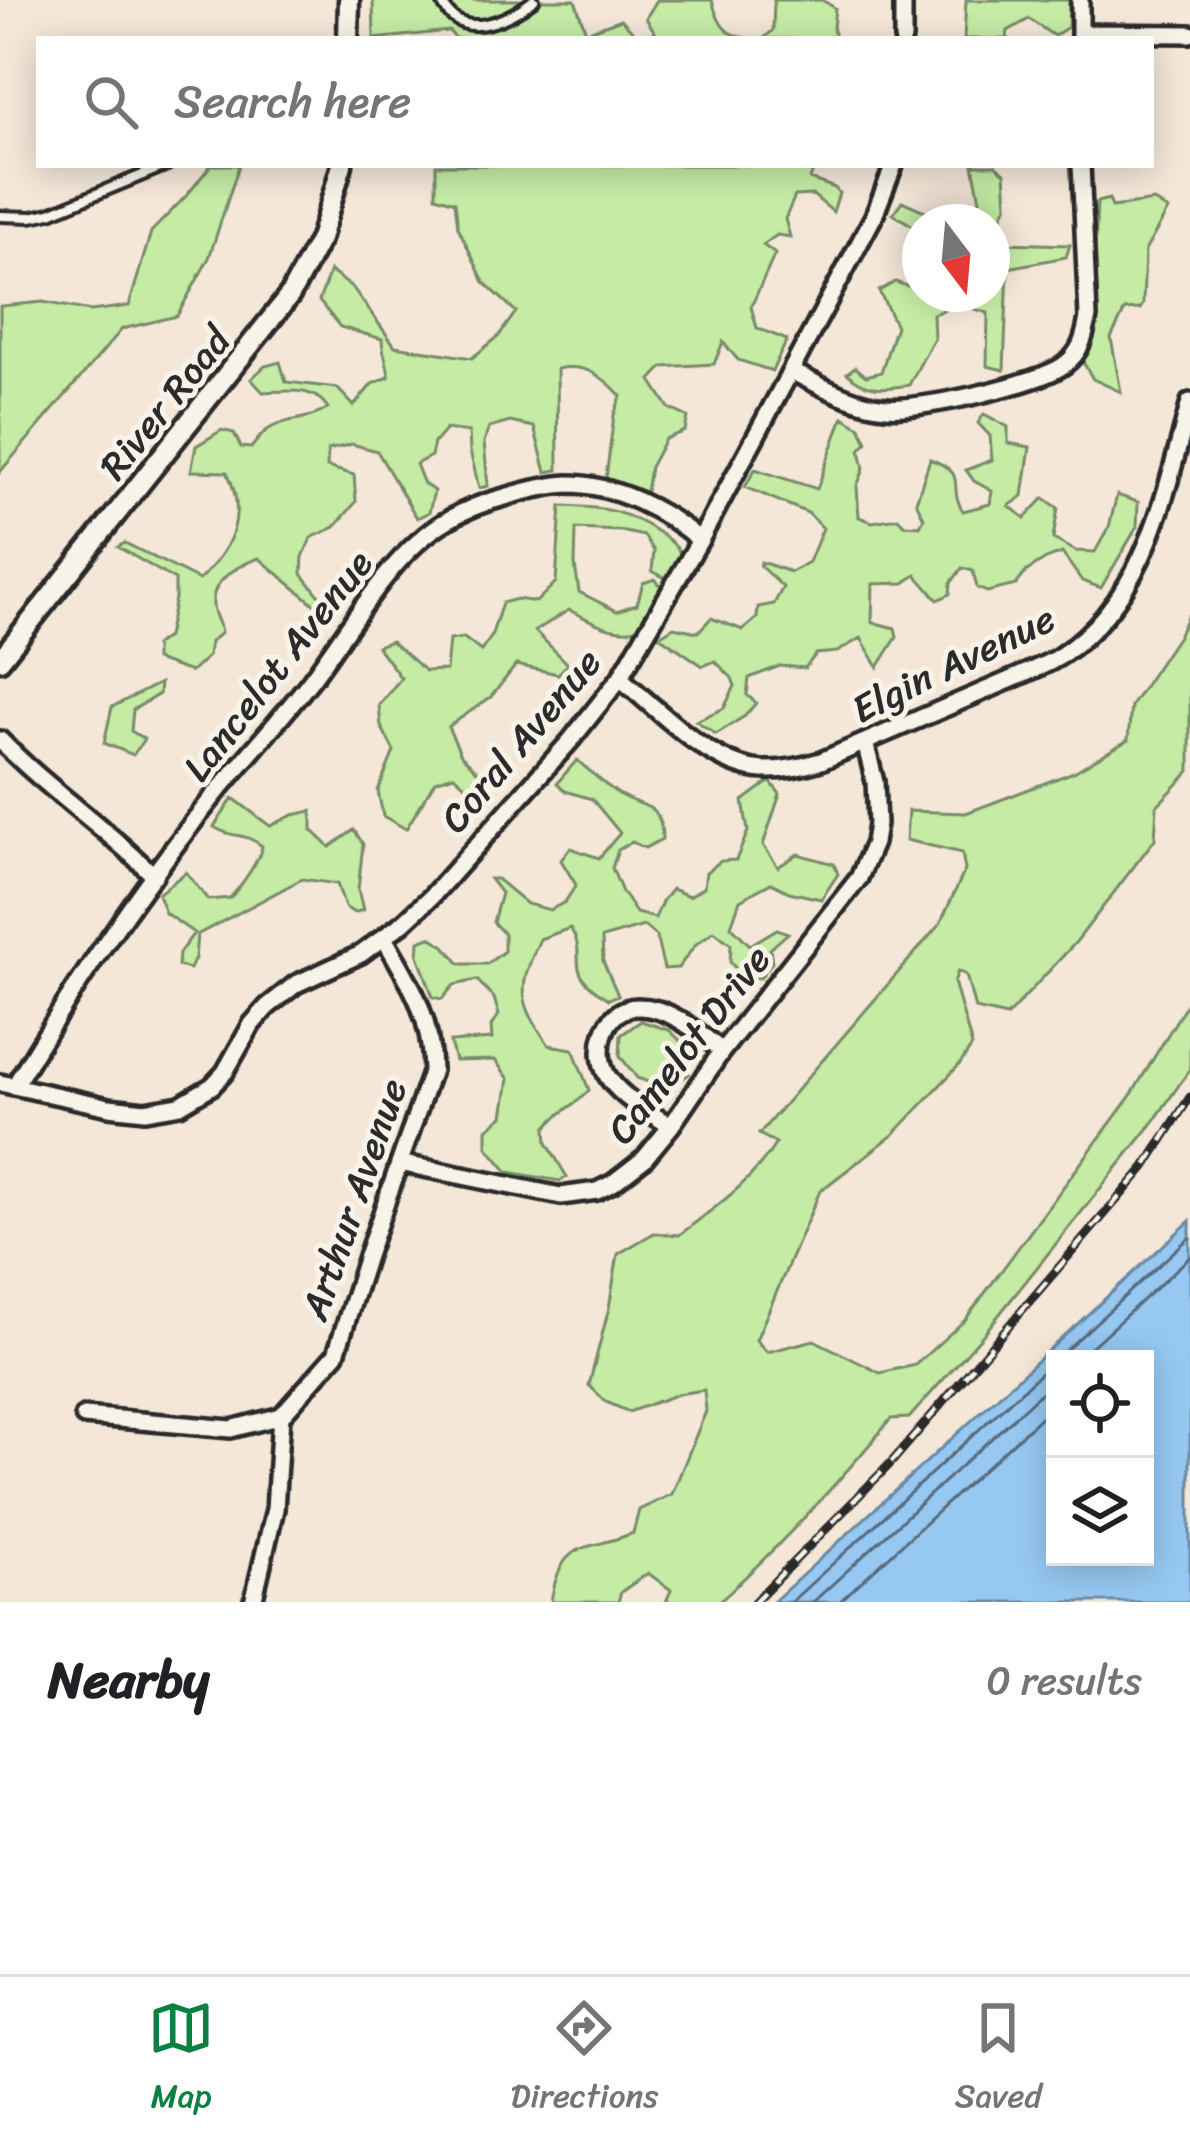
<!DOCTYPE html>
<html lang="en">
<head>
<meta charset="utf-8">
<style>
  :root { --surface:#fff; --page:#f6f6f6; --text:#202124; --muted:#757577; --line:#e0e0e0; --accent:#0b8043 }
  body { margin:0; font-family:Sriracha,sans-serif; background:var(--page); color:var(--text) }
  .controls { position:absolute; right:36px; bottom:36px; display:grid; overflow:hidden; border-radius:0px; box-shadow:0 6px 30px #0003 }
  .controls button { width:108px; height:108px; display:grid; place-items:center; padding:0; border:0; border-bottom:3px solid var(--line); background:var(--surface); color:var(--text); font:60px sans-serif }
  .compass { position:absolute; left:902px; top:204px; width:108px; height:108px; border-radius:50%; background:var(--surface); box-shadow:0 6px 30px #0003; rotate:164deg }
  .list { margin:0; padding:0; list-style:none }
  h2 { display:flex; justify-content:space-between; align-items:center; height:156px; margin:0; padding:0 48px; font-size:51px }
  h2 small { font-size:39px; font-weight:400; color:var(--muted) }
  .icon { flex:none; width:66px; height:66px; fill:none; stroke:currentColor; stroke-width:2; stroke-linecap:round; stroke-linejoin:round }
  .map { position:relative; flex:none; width:1190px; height:1602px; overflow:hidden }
  .search { position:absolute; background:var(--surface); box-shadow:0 6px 30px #0003; left:36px; right:36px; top:36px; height:132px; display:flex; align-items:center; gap:30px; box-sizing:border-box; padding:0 42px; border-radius:0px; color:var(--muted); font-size:45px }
  .sheet { height:372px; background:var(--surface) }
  nav { display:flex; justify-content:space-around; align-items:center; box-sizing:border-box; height:168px; border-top:3px solid var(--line); background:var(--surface); font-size:33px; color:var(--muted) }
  nav a { display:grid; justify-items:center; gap:6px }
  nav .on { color:var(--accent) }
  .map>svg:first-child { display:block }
  .green { fill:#c5eba5; stroke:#788b68; stroke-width:3 }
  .water { fill:#96c8f2; stroke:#6b89a2; stroke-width:3; fill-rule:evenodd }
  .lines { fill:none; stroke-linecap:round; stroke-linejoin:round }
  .shore { stroke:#566a7b; stroke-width:3 }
  .service-casing { stroke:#2b2b2b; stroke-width:16 }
  .minor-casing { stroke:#2b2b2b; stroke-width:24 }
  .tertiary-casing { stroke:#2b2b2b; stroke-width:27 }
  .service { stroke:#f7f3e8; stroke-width:8 }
  .minor { stroke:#f7f3e8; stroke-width:15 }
  .tertiary { stroke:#f7f3e8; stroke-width:18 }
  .rail-casing { stroke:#2b2b2b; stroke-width:9 }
  .rail { stroke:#f7f3e8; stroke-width:4.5; stroke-dasharray:14; stroke-linecap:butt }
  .labels { text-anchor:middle; stroke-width:10; stroke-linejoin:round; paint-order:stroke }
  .street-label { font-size:39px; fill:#2b2b2b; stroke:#f7f3e8 }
</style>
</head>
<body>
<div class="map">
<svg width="1190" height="1602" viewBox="0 0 1190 1602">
  <rect width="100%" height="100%" fill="#f4e7d8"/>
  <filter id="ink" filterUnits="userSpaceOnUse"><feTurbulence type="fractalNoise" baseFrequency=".00833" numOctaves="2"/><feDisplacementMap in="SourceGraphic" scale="24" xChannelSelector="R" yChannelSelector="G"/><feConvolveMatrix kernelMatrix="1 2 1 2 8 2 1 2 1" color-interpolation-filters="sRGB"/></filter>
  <g filter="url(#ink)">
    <path class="green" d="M373,0h202l11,32 35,-13 19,20h-184l-7,-8 -75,8z
      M657,0h55c8,31 16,37 47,39h-100l-13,-21z
      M774,0h48l13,8 -2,20 2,11h-72l10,-9z
      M966,0h103l-1,27 -14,9 -25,-17 -21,12 -1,8h-43z
      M211,165h28l-30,93 -32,58 -55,13 -122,143v-166l43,-4 48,9 38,-5 22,-74 37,-38z
      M436,165h379l-5,14 25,9 4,5 -6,19 -20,-17 -18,1 -10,23 5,18 -13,-2 -14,10 12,9 -24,53 6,21 30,12 -15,31 -34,-11 -15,-18 -9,22 -51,3 -12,13 18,28 19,9 -3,14 -20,8 -15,28 -4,25 -40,-14 8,-63 7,-19c-18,-20 -36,-33 -64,-27l1,101 -12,2 -12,-45 -24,-5 -21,6 -5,14 4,44 -9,2 -9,-37 -1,-19 -23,-3 -12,14 -3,13 -15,8 8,20 10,7 -5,21 -12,6 -40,-67 -25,-7 -24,6 -1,17 27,8 2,27 -21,25 -24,11 -8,19 -1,17 29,36 -5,4 -67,-56c-19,7 -48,21 -46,46 0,10 7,18 8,29l-11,9 -2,14 -17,16 -36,-12v-15l12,-8 8,-39v-18l-57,-33 7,-4 74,37c33,-31 49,-65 28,-108l-36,-1 5,-25 26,-16 12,3 7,14 10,1c5,-6 9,-12 15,-17 18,-14 43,-9 62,-23 -14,-22 -41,-17 -65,-16l-12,-13 14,-13 15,-4 6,20 51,6 17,18 18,-22 17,-7c-1,-14 -7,-25 -7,-38l-42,-12 -21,-26 11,-30 23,17 42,58 77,12 26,-21 18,-25 -32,-30 -26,-55 -3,-25 -19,-6z
      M973,165h22l10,8 2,33 -5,9 1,28 67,2 -4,12 -58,11 -4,102 -17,-4 1,-53 -29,-9 -26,10 1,24 -25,47c-24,4 -44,6 -62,-12l8,-6 11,9 15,-4 15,-46 -17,-35 16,-9 25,8v4h72v-72h-72v8l-27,-16 9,-13c30,13 53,28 78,-1z
      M1109,199l3,8 42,-6 14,9 -23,41 -2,53 -3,5 -15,1 -14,28 10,54 -28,-13 -10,-17 13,-37 -2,-52 3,-71z
      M984,414l24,13v16l22,4 -7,49 -14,10 16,12 19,-20 14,10 -5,31 23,12 19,1 14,-25 8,-32 21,7 -1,25 -36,61 -19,-7 -20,-28 -16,6 -19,12 -11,14 -29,7 -10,-4 -4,-17 -11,-3 -11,15 -1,11 -12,6 -22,-25 -12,8 -31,1 -1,38 23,6 2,9 -19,30 -17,-29 -24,14 -21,2 -11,14 -25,-2 -31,12 -2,17 9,8 -11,13 -29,18 -20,-13 28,-13 11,-22 -3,-8 -17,-17 -12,5 -44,-30 15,-9 24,5 13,-14 32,12 14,-12 1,-11 16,-3 9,-17 -23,-21 1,-4 30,10 18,-10 14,-34 -15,-15 -63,-26 10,-18 62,20 26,-72 17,10 7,15 -7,8 4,19 -7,17 2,31 13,5 26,-4 7,7 15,1 4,-8 -8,-16 14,-43c41,16 16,26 33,52l27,-7 2,-13 -18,-10 -8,-11 26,-10 -2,-24 -12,-13z
      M561,506c42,1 65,4 100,28 22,15 26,24 8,46l-17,-9 2,-20 -10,-15 -23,-5 -45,-2 -1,36 4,27 38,19 20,-7 6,-21 12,-4 6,8 -19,41c-28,8 -48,-6 -73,-18l-34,21 33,33 -10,10 -42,-9 -25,32 -43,30 13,28 31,31 -13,12 -25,-23 -19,6 -29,48 -23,-13 -5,-25 16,-40 -13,-25 -2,-21 22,-27 -24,-32 14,-5 34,30 21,-1 3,-30 15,-2 17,13 10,-14 11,-34 15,-4 19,3 20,-20z
      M1190,611v160l-33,35 -2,33 -79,103 -69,74 -32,-7 -9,-34 -8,-4 -4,11 18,64 -12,18 -67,71 -73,56 -64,149 11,12 47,-12 66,33 35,-8 50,-45 167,-226 58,-96v71l-38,55 -170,212 -73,82 -18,1c-54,65 -110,127 -173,183h-52l5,-12 -23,-17 -27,19 -3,10h-67c10,-66 35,-49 82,-69l6,-23 33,-16 34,-83 -2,-21 -26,4 -49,18 -23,-10 -17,-17 20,-77 9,-54 36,-21 25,2c37,-28 73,-53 97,-92l-17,-9 181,-210 25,-54 -3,-17 -56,-13 2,-29 58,2 108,-41 54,-32 3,-34 47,-70z
      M160,683l-1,11 -26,16 -2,21 13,8 -11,16 -29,-12 8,-36z
      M577,760c13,11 26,24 40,33 25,17 45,6 45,46l-17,9 -13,-6 -14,8 -6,18 10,24 14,21 19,5 8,-18 9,-11 17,7 15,-9 2,-15 15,-11 15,-1 12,-29 -5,-30 27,-20 10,13 -17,51 15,22 20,-13 36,10 4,10 -17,25 -32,-7 -18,-9 -31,17 -9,26 19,19 27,-16 11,4 -18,16 2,13 -12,16 -17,-1 -13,-15 1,-18 -17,-13 -18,13 -18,24 -14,1 -8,-33 -12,-10 -42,12 1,23 15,34 -9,4c-51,-30 -18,-39 -39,-71l-30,11c-22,49 -23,61 9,106l24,4 16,41c-13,16 -30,21 -43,38l1,15 20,34 -7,4 -52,-9 -21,-25v-18l16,-13 6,-37 -14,-19 -40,1 -5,-19 42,-3 -1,-13 8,-11 -5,-17 -17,-18 -23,5 -12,14 -9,-2 -15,-42 1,-14 11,-4 15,9 15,18h27l17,-13v-17l-11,-12 8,-29 -11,-14h7l30,25 23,6 15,-8 11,-17 -15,-25 9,-12 29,10 21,-25 -28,-34 -27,-8 -8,-8z
      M233,798l37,28 23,-11 19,-4v19l18,17 24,-17 9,14 -5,46 5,20 -9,3 -9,-6 -8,-23 -35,-5 -105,56 -2,23 -5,11 -12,-3 1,-13 15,-20 -29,-20 -7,-19 28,-22 22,28 22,-2c10,-11 30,-38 32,-52 -19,-15 -27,-6 -48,-19z
      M641,1021l28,9 18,17 2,27 -21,15 -31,-11 -17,-22 1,-21z"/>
    <path class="water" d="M1190,1221v381h-417zM1055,1359h90v198h-90z"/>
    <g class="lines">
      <path class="shore" d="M1056,1359l134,-122
        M1078,1359l112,-102
        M791,1602l264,-242
        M813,1602l242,-222
        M839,1602l216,-198"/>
      <g class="service-casing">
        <path id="service" d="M441,0c18,44 65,21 93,0
          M0,216l31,1 19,-4 117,-48"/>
      </g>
      <g class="minor-casing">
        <path id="minor" d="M903,0v39
          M1080,33l110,1
          M1080,39v-39
          M791,371c30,15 61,33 95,36 32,4 152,-23 178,-42 17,-12 21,-29 24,-48l-7,-152
          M620,678c35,29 81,77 125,89 24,7 53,1 76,-6l205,-88c11,-5 24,-10 34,-17 86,-57 105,-161 130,-254
          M0,740c48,50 106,87 154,136
          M0,1083l109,24 36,4 35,-6 32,-19 13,-14 27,-48 15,-17 29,-23 65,-30 42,-31 28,-26 140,-157 49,-62 80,-138 174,-324 20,-51
          M15,1085c61,-102 127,-200 202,-293 31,-37 64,-73 94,-112 39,-51 79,-126 135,-159 18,-11 39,-19 59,-24 20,-6 42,-12 63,-13 46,0 98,27 132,56
          M671,1126c-21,-13 -46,-26 -61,-46 -19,-25 -7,-74 29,-73 31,0 60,26 83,44
          M399,1163l162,33 36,-5 16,-8 31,-24 27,-33 51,-75 137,-173 15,-35 3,-19 -2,-42 -10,-40
          M84,1416l147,13 50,-13 55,-62 31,-98 65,-186c-1,-55 -21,-86 -48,-132
          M253,1602l22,-93 6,-93"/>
      </g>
      <g class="tertiary-casing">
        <path id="tertiary" d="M348,39l1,-39
          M0,660l290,-365 30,-56 22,-74"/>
      </g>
      <use href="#service" class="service"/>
      <use href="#minor" class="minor"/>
      <use href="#tertiary" class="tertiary"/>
      <g class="rail-casing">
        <path id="rail" d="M754,1602l136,-138 255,-297 45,-70"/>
      </g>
      <use href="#rail" class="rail"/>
    </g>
  </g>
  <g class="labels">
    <g class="street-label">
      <text transform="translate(164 403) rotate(-51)" y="14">River Road</text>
      <text transform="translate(953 663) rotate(-26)" y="14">Elgin Avenue</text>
      <text transform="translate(277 665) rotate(-52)" y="14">Lancelot Avenue</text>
      <text transform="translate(520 740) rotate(-50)" y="14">Coral Avenue</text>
      <text transform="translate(688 1044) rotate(-52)" y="14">Camelot Drive</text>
      <text transform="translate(353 1199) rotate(-71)" y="14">Arthur Avenue</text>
    </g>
  </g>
</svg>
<div class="controls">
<button><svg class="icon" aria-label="locate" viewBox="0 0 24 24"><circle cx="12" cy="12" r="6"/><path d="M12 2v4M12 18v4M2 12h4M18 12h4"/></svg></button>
<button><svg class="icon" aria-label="layers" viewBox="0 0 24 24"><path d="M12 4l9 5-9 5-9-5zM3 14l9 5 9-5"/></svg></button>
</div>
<svg class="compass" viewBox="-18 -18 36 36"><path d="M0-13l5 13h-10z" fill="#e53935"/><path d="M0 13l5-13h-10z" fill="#757577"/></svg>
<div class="search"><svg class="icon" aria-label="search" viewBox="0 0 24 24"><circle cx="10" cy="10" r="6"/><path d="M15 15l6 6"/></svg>Search here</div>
</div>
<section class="sheet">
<h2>Nearby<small>0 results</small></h2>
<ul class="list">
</ul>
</section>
<nav>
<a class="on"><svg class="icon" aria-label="map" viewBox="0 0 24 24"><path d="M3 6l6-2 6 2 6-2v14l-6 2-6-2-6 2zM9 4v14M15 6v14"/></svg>Map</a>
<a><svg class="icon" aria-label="directions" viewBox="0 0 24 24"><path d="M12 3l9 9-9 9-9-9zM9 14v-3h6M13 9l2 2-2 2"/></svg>Directions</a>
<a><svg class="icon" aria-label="saved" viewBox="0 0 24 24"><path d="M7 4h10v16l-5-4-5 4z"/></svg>Saved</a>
</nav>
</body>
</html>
